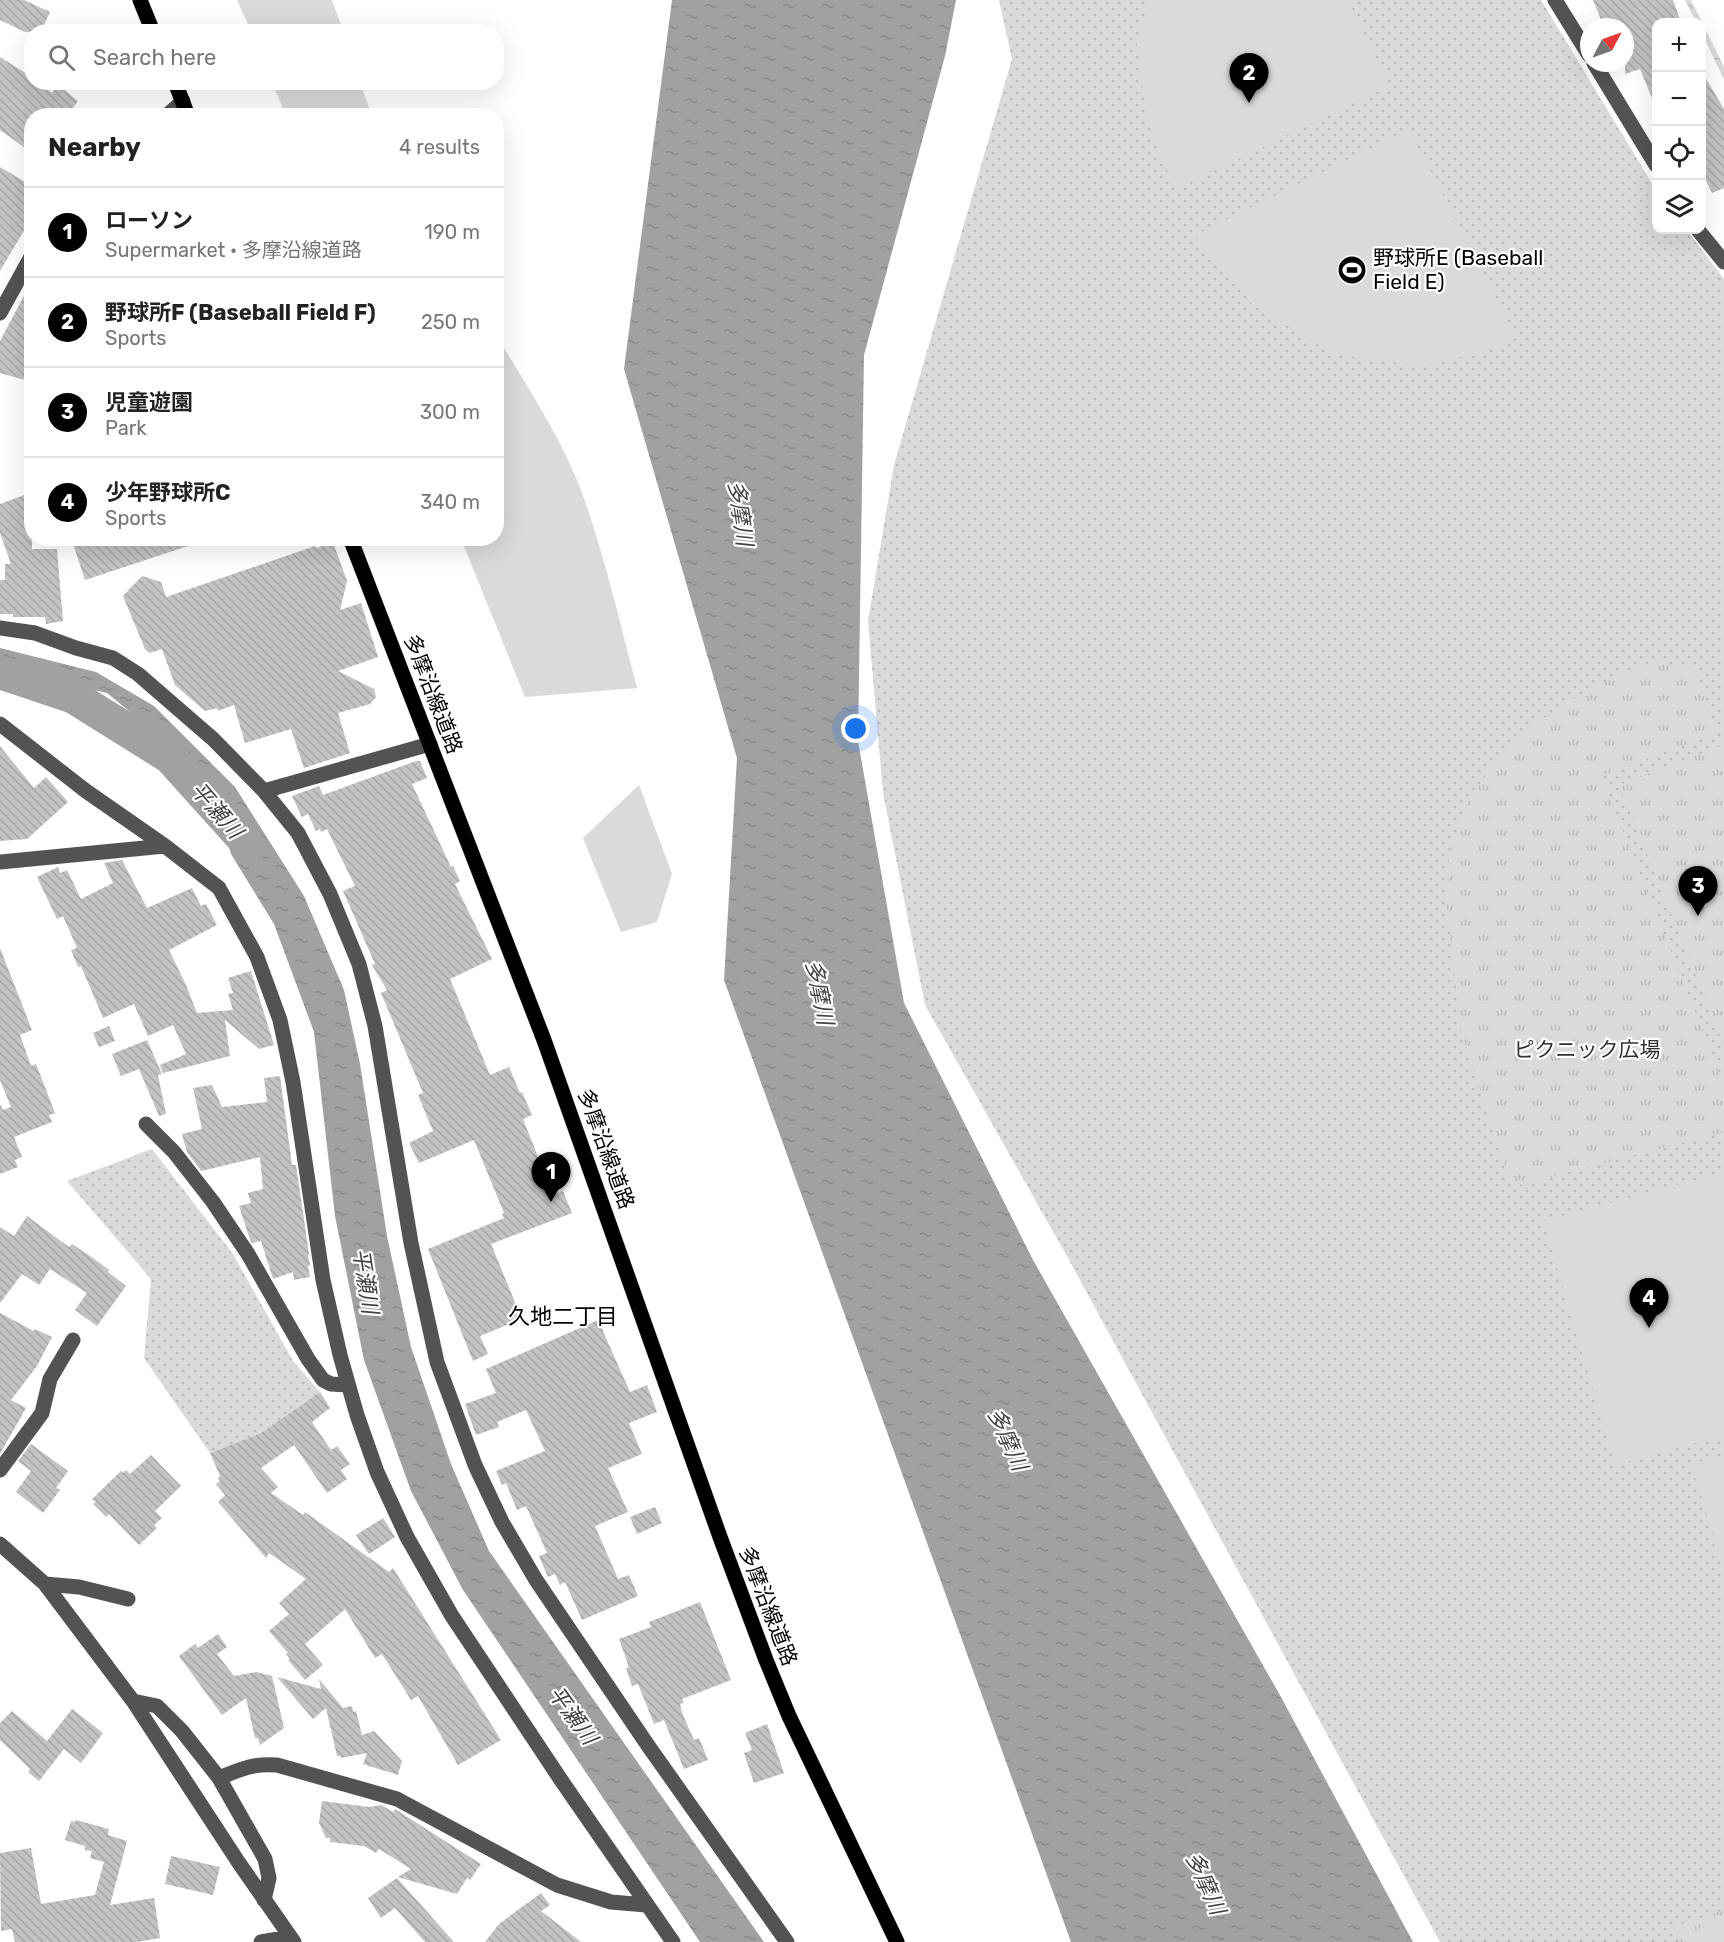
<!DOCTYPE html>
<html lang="en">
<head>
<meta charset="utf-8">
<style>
  :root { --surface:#fff; --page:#f6f6f6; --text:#222; --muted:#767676; --line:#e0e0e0; --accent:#000 }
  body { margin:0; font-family:Rubik,"Noto Sans JP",sans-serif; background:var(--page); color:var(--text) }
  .controls { position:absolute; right:18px; top:18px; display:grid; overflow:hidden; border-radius:12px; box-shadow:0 6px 24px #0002 }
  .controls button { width:54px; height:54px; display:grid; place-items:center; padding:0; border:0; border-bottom:2px solid var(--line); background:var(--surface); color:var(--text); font:30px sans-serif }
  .compass { position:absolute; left:1580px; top:18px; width:54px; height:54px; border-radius:50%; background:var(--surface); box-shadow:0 6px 24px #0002; rotate:49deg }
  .you { position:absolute; left:856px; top:729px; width:21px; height:21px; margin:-15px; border:4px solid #fff; border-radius:50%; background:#1a73e8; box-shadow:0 0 0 9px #1a73e833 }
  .badge { display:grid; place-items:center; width:39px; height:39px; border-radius:50%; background:var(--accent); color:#fff; font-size:20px; font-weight:700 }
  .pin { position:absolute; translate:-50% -50px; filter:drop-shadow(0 2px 3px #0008) }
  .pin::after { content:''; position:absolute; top:32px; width:21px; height:18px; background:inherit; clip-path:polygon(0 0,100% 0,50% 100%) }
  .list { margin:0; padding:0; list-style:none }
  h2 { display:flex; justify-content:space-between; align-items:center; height:78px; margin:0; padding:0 24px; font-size:26px }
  h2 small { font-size:20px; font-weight:400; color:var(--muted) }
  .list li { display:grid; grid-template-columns:39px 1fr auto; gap:18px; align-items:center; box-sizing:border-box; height:90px; padding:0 24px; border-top:2px solid var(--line) }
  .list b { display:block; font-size:22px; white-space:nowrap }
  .list p { margin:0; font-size:20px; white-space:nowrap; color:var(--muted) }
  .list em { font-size:20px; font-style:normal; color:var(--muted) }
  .icon { flex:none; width:33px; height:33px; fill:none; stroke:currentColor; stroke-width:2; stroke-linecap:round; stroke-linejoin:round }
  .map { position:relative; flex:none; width:1724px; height:1942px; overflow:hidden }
  .search { position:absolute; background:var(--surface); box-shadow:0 6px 24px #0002; left:24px; top:24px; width:480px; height:66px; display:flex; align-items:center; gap:15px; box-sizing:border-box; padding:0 21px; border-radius:24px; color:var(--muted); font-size:22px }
  .panel { position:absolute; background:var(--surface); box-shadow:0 6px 24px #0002; left:24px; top:108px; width:480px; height:438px; border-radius:24px }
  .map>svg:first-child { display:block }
  .grass { fill:url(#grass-dots) }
  .forest { fill:url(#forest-crowns) }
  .park { fill:url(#park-tufts) }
  .pitch { fill:#dadada }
  .water { fill:url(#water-ripples) }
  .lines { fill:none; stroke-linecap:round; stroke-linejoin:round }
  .river { stroke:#a1a1a1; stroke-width:34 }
  .building { fill:url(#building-back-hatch) }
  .major-casing { stroke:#dbdbdb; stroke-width:16 }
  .minor { stroke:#535353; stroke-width:15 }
  .major { stroke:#000; stroke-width:15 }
  .labels { text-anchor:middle; stroke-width:4.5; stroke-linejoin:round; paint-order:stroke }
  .poi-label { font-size:21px; fill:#000; stroke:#fff; text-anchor:start }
  .street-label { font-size:21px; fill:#000; stroke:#fff }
  .park-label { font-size:21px; fill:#313131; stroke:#fff }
  .water-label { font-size:22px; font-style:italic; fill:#424242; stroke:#fff }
  .neighbourhood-label { font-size:22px; fill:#000; stroke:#fff }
</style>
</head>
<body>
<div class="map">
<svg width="1724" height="1942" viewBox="0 0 1724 1942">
  <defs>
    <pattern id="grass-dots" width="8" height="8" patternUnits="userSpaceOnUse" patternTransform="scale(1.5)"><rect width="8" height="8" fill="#dadada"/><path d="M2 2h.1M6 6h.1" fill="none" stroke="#b9b9b9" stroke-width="1.8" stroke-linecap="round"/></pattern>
    <pattern id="forest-crowns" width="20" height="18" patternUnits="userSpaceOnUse" patternTransform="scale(1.5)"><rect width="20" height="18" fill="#dadada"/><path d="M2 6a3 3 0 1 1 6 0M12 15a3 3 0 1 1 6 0" fill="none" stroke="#b9b9b9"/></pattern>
    <pattern id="park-tufts" width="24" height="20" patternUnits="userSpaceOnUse" patternTransform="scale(1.5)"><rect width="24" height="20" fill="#dadada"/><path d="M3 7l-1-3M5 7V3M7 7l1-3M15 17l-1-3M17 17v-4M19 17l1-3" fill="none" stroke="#b9b9b9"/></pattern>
    <pattern id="water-ripples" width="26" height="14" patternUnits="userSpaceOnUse" patternTransform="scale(1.5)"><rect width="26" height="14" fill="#a1a1a1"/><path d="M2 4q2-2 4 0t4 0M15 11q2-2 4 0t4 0" fill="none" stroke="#898989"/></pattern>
    <pattern id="building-back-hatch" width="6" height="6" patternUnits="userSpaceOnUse" patternTransform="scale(1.5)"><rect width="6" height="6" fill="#c3c3c3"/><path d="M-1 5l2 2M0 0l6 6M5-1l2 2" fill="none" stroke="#a6a6a6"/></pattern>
  </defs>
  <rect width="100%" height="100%" fill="#fff"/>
  <path class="grass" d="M999,0h542l115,190v40h31l37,49v1663h-284l-372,-684 -143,-253 -42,-212 -15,-172 26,-156 118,-406z
    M152,1149l81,105 60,107 27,31 -59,41 -51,20 -66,-95 7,-79 -84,-98z"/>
  <path class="forest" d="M1685,0h6l33,67v13l-22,-47v-11h-6z"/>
  <path class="park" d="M1654,661l40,8 22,64 -115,43 123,308v48l-212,55 -51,-157 -14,-120 2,-54 15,-47 20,-31 39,-46 42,-28 54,-29z
    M1724,745v301l-105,-261z
    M1724,1910v32h-44l-5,-16z"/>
  <path class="pitch" d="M237,0h95l11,31h-92z
    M1149,0h199l42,85 -215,105 -28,-69 -10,-77z
    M272,83h88l12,32h-86z
    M1409,129l108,209 -30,13 -64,15 -90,-12 -81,-50 -57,-69z
    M497,336c30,51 65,102 85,157 23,64 38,130 55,195l-112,9 -64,-158 35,-1z
    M639,785l33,89 -15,48 -36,10 -38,-94z
    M1724,1172v263l-109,30 -72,-244z
    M1724,1455v114l-33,-105z
    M1724,1920v22h-27l-4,-11z"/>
  <path class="water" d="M672,0h284l-11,56 -81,299 -6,386 46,262 129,257 248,437 132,245h-342l-347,-962 13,-222 -113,-389z
    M0,648l96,24 58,34 81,81 69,109 40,94 16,74 27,172 24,111 40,117 38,87 275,391h-64l-237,-352 -52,-99 -47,-131 -29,-144 -21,-184 -40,-108 -43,-70 -16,-58 -63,-66 -45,-37 -30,-7 -41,11 -36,-8z"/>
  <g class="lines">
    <path class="river" d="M0,672l74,25 96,60 73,81 6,10"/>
  </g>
  <path class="building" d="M0,0h24l26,12 -9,20h-16l-25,-12z
    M1593,0h80l8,22h-25v86l-16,-39 -15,5v-47h-21z
    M0,57l32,20v5h7l13,11 6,-8 20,16 -11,15h-35v37l-32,-23z
    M1701,70l23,39v79l-12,5 -11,-23z
    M0,167l32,19v31l-32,54z
    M32,281v101l-32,-9v-32z
    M32,492v57h25l6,72 -17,3 -1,-7h-32v-3h-13v-34h5v-16h6l-11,-31v-29z
    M71,538h131l1,3 -118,39z
    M333,542l14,39 -7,29 21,-7 17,54 -40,14 36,18 2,8 -6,7 -32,9 12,40 -46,15 -13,-39 -46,14 -11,-38 -16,6 -1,-3 -12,3 -30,-26 -13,-36 -12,4 -5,-4 -22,-53 19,-20 19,6 5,15 149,-51 2,2z
    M0,746l34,42 12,-11 22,25 -41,37 -27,2z
    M416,761h4l7,17 -15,6 39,83 2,-1 7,15 -5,3 37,75 -42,20 40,96 19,-8 11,26 2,-1 10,23 -9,4 30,76 10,-4 9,22 -81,31 31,75 -42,17 8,18 -15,7 -45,-112 76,-31 -2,-4 2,-1 -30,-73 -55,23 -10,-20 24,-12 -15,-36 5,-2 -42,-100 6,-3 -15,-25 3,-1 -32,-73 12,-5 -28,-57 -6,3 -1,-3 -4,2 -8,-17 -6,3 -10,-21 27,-10 4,9z
    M122,860l25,48 45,-20 9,18 5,-2 11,21 -48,25 17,35 11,28 36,-3 -5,-16 5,-1 -5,-15 23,-7 23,74 -15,4 -34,-29 5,36 -67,17 -3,-8 26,-11 -13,-29 -25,11 -14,-32 -31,14 -22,-52 -3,1 -7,-17 6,-2 -14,-32 -6,3 -20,-42 21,-10 2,6 7,-3 14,29 32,-16 -9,-20z
    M0,948l32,82 -12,5 11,31 5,-2 19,49 -6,2 3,7 -38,15 8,20 -7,3 3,7 -18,7v-70l3,6 8,-3 -11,-27z
    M109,1026l6,15 -16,6 -6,-14z
    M147,1040l15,34 -4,1 8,39 -7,2 -20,-47 -18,7 -9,-22z
    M280,1076l12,89h4l13,89 -1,1 2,10 -2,1 2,11 -16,3 -1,-8 -20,7 -12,-38 -9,2 -3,-6 -10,-31 12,-3 -3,-10 15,-4 -3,-32 -59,14 -14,-19 -5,-18 20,-5 -9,-41 19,-3 10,22 45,-5 -3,-24z
    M27,1216l42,31 3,-3 21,14 16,12 -1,2 18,14 -29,40 -22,-16 12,-17 -37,-24 -11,16 -17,-11 -22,29v-76l14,9z
    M0,1313l34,18 1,-2 17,8 -15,29 -26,34 15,8 -26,46z
    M598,1320l32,72 17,-7 10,27 -28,11 13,31 -34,14 20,44 -33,14 23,53 11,-4 9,21 -56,24 -17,-38 -5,3 -5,-11 -7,3 -9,-21 8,-3 -21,-47 -9,4 -11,-27 -4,2 -6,-14 49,-20 -19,-41 -29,12 2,5 -23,8 -11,-31 31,-11 -10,-24z
    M320,1392l10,16 -18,14 19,28 6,-4 13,18 -9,6 6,9 -20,14 -33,-48 -33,23 17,19 -7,6 32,22 2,-3 84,60 4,-4 108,172 -43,25 -40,-69 -7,4 -29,-46 -7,4 -30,-49 -40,35 18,21 -18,15 -17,-20 2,-1 -4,-5 2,-1 -19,-22 20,-17 -10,-11 27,-24 -37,-26 -3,5 -48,-56 7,-7 -9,-11 4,-3 -2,-3 2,-2 -10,-23 51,-20z
    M31,1444l37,27 -12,17 4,2 -17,23 -27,-21 15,-21 -13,-10z
    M151,1455l30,31 -26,25 7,7 -8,7 3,3 -18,17 -30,-31 -3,3 -13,-13 3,-2 -4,-3 29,-28 2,2 3,-3 4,4z
    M655,1507l7,16 -25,11 -7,-17z
    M383,1518l12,19 -26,17 -13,-19z
    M700,1602l31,78 -49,19 2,4 -4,1 2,9 12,27 5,-2 9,22 -24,9 -20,-49 -10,4 -16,-40 -6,2 -6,-18 3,-1 -10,-28 32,-12 -2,-5z
    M218,1634l9,13 -10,7 17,22 22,-4 16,4 12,52 -24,17 -2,-7h-3l-9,-40 -24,17 -43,-59 16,-12 3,4z
    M277,1677l44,12 -2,-10 24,29 9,-2 1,6 3,-1 6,24 12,-4 28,30 -4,14 -35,-11 4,-11 -26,5 -1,-2h-3l-11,-48 -13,11z
    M72,1709l31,24 -22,30 -17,-14 -25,32 -11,-9 2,-3 -30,-29v-17l12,-12 35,30z
    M767,1724l17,49 -30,10 -10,-30 8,-3 -7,-17z
    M322,1801l47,6 12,-2 12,7 2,-3 86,55 -11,16 -3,-2 -10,16 -59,-17 13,-8 -32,-20 -3,4 -12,-7 -34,-4v-4h-4l-7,-15z
    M76,1820l33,9 -1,6 19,6 -17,64 44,-7 6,40 -23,4h-122l-3,-13 -11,2 -1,-78 31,-5 10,56 54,-9 9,-33 -14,-4 2,-7 -7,-1v-4l-20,-6 6,-19 4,1z
    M171,1856l49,11 -7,28 -48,-11z
    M397,1878l57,64h-29l-30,-34 -14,10 -13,-20z
    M541,1893l9,12 -9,6 40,31h-96l14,-18z"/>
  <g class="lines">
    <g class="major-casing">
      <path id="major" d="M140,0l13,32
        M175,82l13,34
        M350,538l194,502 176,497 46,123 23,56 108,226"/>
    </g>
    <path class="minor" d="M1555,0l34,55
      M1594,63l62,102
      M166,116l17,-15
      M1698,230l26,32
      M0,313l32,-58
      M0,628l35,5 41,15 37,10 25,16 75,65 51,52 34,42 32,61 29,70 16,62 36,217 26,119 38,103 27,57 34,58 113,167 138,195
      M0,724l86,67 79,55 54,42 38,69 23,63 13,62 30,198 17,75 17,60 20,57 30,65 45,79 109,164 112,162
      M264,791l166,-47
      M0,862l165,-16
      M146,1124l28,28 39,50 35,52 60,105 15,21 8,4 17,1
      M0,1470l42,-57 8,-34 23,-39
      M0,1544l45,40 88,117 106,162 55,79
      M45,1584l34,3 49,12
      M133,1701l24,5 25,25 37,47 46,81 4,19 -5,22
      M219,1778c22,-9 35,-15 58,-13l120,34 160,86 54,17 35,3
      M261,1942l29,-5"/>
    <use href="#major" class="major"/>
  </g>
  <defs>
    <g id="stadium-disc" transform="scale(1.5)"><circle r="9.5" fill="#000" stroke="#fff"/><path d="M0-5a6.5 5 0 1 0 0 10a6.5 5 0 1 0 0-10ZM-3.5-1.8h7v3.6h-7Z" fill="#fff"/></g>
  </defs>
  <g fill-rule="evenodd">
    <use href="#stadium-disc" x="1352" y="270"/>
  </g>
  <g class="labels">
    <g class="poi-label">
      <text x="1373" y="265">野球所E (Baseball<tspan x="1373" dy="24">Field E)</tspan></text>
    </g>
    <g class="street-label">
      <text transform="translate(433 694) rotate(69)" y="7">多摩沿線道路</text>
      <text transform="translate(606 1149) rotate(70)" y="7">多摩沿線道路</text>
      <text transform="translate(768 1606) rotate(69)" y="7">多摩沿線道路</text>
    </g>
    <g class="park-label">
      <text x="1587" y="1057">ピクニック広場</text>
    </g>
    <g class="water-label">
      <text transform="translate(741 513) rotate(82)" y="8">多摩川</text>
      <text transform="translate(217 810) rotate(49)" y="8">平瀬川</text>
      <text transform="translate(820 992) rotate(79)" y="8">多摩川</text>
      <text transform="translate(366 1281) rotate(81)" y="8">平瀬川</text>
      <text transform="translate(1008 1439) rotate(66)" y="8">多摩川</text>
      <text transform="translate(573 1715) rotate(54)" y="8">平瀬川</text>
      <text transform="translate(1206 1883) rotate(66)" y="8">多摩川</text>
    </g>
    <g class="neighbourhood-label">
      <text x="563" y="1324">久地二丁目</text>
    </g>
  </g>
</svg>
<div class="controls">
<button>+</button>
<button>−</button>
<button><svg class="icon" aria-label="locate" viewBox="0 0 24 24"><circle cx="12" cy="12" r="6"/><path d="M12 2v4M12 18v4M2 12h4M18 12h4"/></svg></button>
<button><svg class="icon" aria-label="layers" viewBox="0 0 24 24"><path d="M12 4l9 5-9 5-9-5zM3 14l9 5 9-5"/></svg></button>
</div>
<svg class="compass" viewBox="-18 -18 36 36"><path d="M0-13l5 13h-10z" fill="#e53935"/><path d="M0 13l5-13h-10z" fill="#767676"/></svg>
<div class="you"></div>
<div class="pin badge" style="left:551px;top:1202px">1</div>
<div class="pin badge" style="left:1249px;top:103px">2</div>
<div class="pin badge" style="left:1698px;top:916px">3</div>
<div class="pin badge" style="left:1649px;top:1328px">4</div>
<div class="search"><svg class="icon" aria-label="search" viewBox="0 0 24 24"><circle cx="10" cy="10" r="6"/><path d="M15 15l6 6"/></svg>Search here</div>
<section class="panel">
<h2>Nearby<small>4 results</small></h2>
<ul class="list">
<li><span class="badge">1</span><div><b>ローソン</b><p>Supermarket · 多摩沿線道路</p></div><em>190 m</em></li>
<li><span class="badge">2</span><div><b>野球所F (Baseball Field F)</b><p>Sports</p></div><em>250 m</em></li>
<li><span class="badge">3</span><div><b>児童遊園</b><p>Park</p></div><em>300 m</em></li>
<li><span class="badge">4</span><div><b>少年野球所C</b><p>Sports</p></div><em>340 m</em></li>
</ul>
</section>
</div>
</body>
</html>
